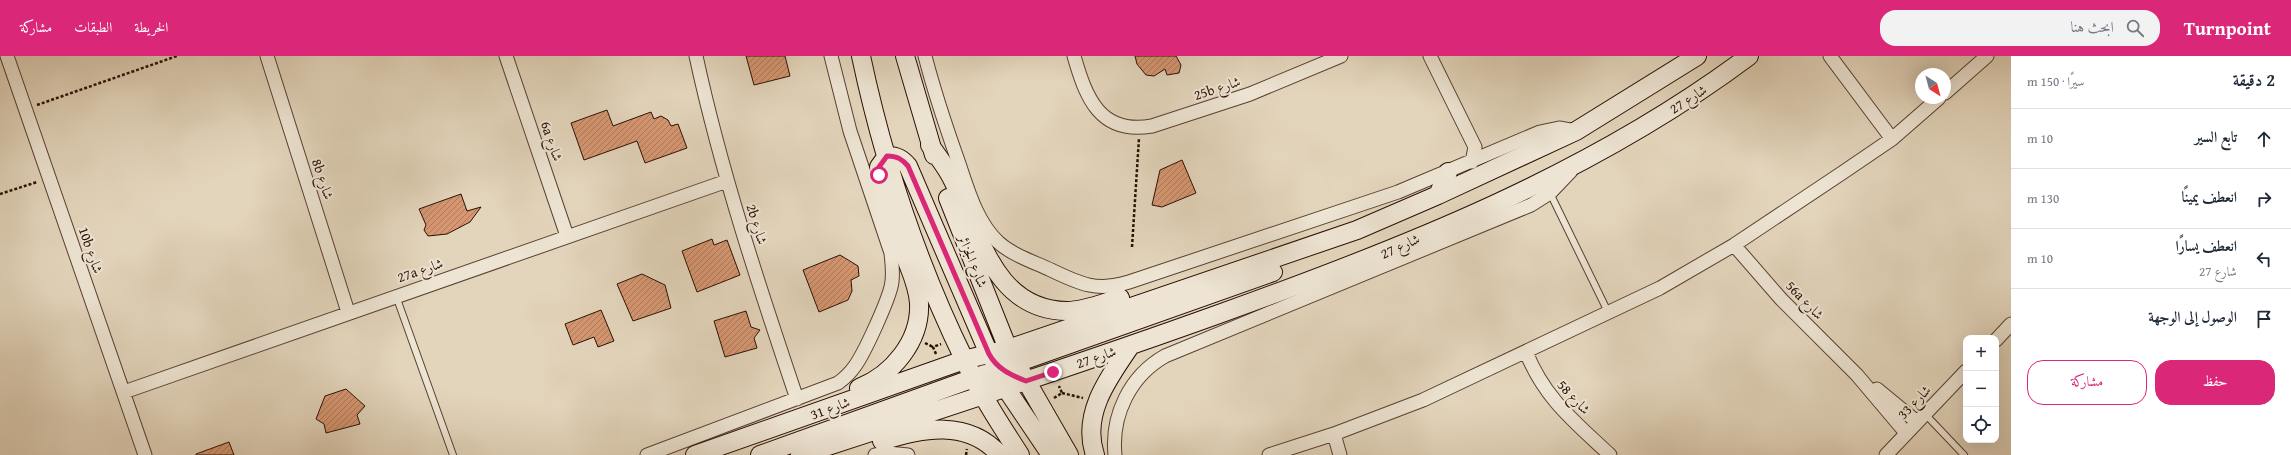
<!DOCTYPE html>
<html lang="ar">
<head>
<meta charset="utf-8">
<style>
  :root { --surface:#fff; --page:#f2f2f3; --text:#1f2937; --muted:#747a83; --line:#e0e1e3; --accent:#db2777 }
  body { margin:0; font-family:"Gentium Book Plus",Amiri,serif; background:var(--page); color:var(--text); direction:rtl }
  .controls { position:absolute; right:12px; bottom:12px; display:grid; overflow:hidden; border-radius:8px; box-shadow:0 4px 16px #0002 }
  .controls button { width:36px; height:36px; display:grid; place-items:center; padding:0; border:0; border-bottom:1px solid var(--line); background:var(--surface); color:var(--text); font:20px sans-serif }
  .compass { position:absolute; left:1915px; top:12px; width:36px; height:36px; border-radius:50%; background:var(--surface); box-shadow:0 4px 16px #0002; rotate:144deg }
  .stop { position:absolute; width:12px; height:12px; margin:-9px; border:3px solid #db2777; border-radius:50%; background:#fff }
  .stop.end { background:#db2777; border-color:#fff; box-shadow:0 1px 4px #0008 }
  .list { margin:0; padding:0; list-style:none }
  h2 { display:flex; justify-content:space-between; align-items:center; height:52px; margin:0; padding:0 16px; font-size:17px }
  h2 small { font-size:13px; font-weight:400; color:var(--muted) }
  .list li { display:grid; grid-template-columns:26px 1fr auto; gap:12px; align-items:center; box-sizing:border-box; height:60px; padding:0 16px; border-top:1px solid var(--line) }
  .list b { display:block; font-size:15px; white-space:nowrap }
  .list p { margin:0; font-size:13px; white-space:nowrap; color:var(--muted) }
  .list em { font-size:13px; font-style:normal; color:var(--muted) }
  .actions { display:flex; gap:8px; padding:12px 16px }
  .actions a { flex:1; padding:9px 0; border:1px solid var(--accent); border-radius:16px; text-align:center; font-size:14px; color:var(--accent) }
  .actions .main { background:var(--accent); color:#fff }
  .icon { flex:none; width:22px; height:22px; fill:none; stroke:currentColor; stroke-width:2; stroke-linecap:round; stroke-linejoin:round }
  .map { position:relative; flex:none; width:2011px; height:399px; overflow:hidden; direction:ltr }
  header { display:flex; align-items:center; gap:24px; box-sizing:border-box; height:56px; padding:0 20px; background:var(--accent); color:#fff }
  header strong { font-size:19px }
  nav { display:flex; gap:22px; margin-inline-start:auto; font-size:14px }
  .search { width:280px; height:36px; background:var(--page); display:flex; align-items:center; gap:10px; box-sizing:border-box; padding:0 14px; border-radius:16px; color:var(--muted); font-size:15px }
  main { display:flex }
  aside { flex:1; background:var(--surface) }
  .map>svg:first-child { display:block }
  .building { fill:url(#building-hatch); stroke:#2a0f03 }
  .lines { fill:none; stroke-linecap:round; stroke-linejoin:round }
  .lane-casing { stroke:#584031; stroke-width:8 }
  .street-casing { stroke:#584031; stroke-width:15 }
  .secondary-casing { stroke:#2a0f03; stroke-width:20 }
  .path { stroke:#2a0f03; stroke-width:2.5; stroke-dasharray:3 2; stroke-linecap:butt }
  .lane { stroke:#ede4d3; stroke-width:6 }
  .street { stroke:#ede4d3; stroke-width:13 }
  .secondary { stroke:#ede4d3; stroke-width:18 }
  .route { stroke:#db2777; stroke-width:5 }
  .labels { text-anchor:middle; stroke-width:4; stroke-linejoin:round; paint-order:stroke }
  .street-label { font-size:14px; fill:#2a0f03; stroke:#ede4d3 }
</style>
</head>
<body>
<header>
<strong>Turnpoint</strong>
<div class="search"><svg class="icon" aria-label="search" viewBox="0 0 24 24"><circle cx="10" cy="10" r="6"/><path d="M15 15l6 6"/></svg>ابحث هنا</div>
<nav><a>الخريطة</a><a>الطبقات</a><a>مشاركة</a></nav>
</header>
<main>
<aside>
<h2>2 دقيقة<small>سيرًا · 150 m</small></h2>
<ul class="list">
<li><svg class="icon" aria-label="ahead" viewBox="0 0 24 24"><path d="M12 20V5M6 11l6-6 6 6"/></svg><div><b>تابع السير</b></div><em>10 m</em></li>
<li><svg class="icon" aria-label="right" viewBox="0 0 24 24"><path d="M7 20v-9h11M14 6l5 5-5 5"/></svg><div><b>انعطف يمينًا</b></div><em>130 m</em></li>
<li><svg class="icon" aria-label="left" viewBox="0 0 24 24"><path d="M17 20v-9H6M10 6l-5 5 5 5"/></svg><div><b>انعطف يسارًا</b><p>شارع 27</p></div><em>10 m</em></li>
<li><svg class="icon" aria-label="arrive" viewBox="0 0 24 24"><path d="M6 21V4h12l-3 4 3 4H6"/></svg><div><b>الوصول إلى الوجهة</b></div></li>
</ul>
<div class="actions"><a class="main">حفظ</a><a>مشاركة</a></div>
</aside>
<div class="map">
<svg width="2011" height="399" viewBox="0 0 2011 399">
  <defs>
    <pattern id="building-hatch" width="6" height="6" patternUnits="userSpaceOnUse"><rect width="6" height="6" fill="#d69772"/><path d="M-1 1l2-2M0 6l6-6M5 7l2-2" fill="none" stroke="#ae7a5b"/></pattern>
  </defs>
  <rect width="100%" height="100%" fill="#e3d5bc"/>
  <filter id="stains"><feTurbulence type="fractalNoise" baseFrequency=".005" numOctaves="4"/><feColorMatrix values="0 0 0 0 .2 0 0 0 0 .09 0 0 0 0 .02 0 0 0 .5 -.17"/></filter>
  <radialGradient id="worn" r=".72"><stop offset=".6" stop-color="#630" stop-opacity="0"/><stop offset="1" stop-color="#630" stop-opacity=".3"/></radialGradient>
  <path class="building" d="M746,0h39l5,20 -36,9z
    M1135,0h41l5,9 -2,8 -12,2 -2,-6 -11,7 -8,-1 -9,-11z
    M607,54l6,16 38,-14 3,7 7,-3 7,4 3,6 7,-2 9,24 -42,15 -8,-22 -53,19 -13,-37z
    M1182,104l14,33 -34,14 -10,-2 8,-35z
    M461,138l6,17 14,-4 -11,15 -23,12 -19,2 -4,-6 2,-5 -7,-16z
    M712,183l2,6 13,-5 13,35 -43,17 -15,-41z
    M840,199l18,11 1,10 -8,4 1,11 -4,9 -29,12 -16,-42z
    M642,218l23,11 6,23 -38,13 -16,-37z
    M601,254l13,31 -16,6 -4,-10 -21,8 -8,-21z
    M746,255l5,16 9,3 -6,8 3,10 -32,9 -11,-36z
    M346,333l19,17 -8,9 3,9 -34,9 -2,-9 -8,-5 9,-23z
    M229,386l5,13h-38v-1z"/>
  <g class="lines">
    <g class="lane-casing">
      <path id="lane" d="M1550,137l58,119
        M396,240l57,159
        M1925,358l39,41"/>
    </g>
    <g class="street-casing">
      <path id="street" d="M7,0l138,399
        M267,0l81,256
        M506,0l61,180
        M696,0c25,116 63,230 101,343
        M925,0c9,35 20,68 32,102 10,28 18,62 41,84 14,13 36,20 53,28 29,14 46,22 78,12l269,-90 142,-60 19,-4 17,3
        M1074,0c12,42 26,79 78,70l98,-32 91,-38
        M1430,0l45,91 -3,15
        M1830,0l62,83
        M1945,37l42,-37
        M1734,189l47,54 76,76 49,58
        M1996,284l15,-16
        M1526,296c19,47 48,69 84,103
        M1877,333l40,33
        M124,336l603,-211
        M1334,378l6,21
        M647,399l191,-72c7,-5 12,-10 17,-17 10,-14 32,-63 36,-79 3,-11 1,-23 0,-34l-41,-122 -19,-75
        M875,399l13,-2 20,2
        M1115,399c-4,-40 15,-79 50,-99l366,-151 19,-12 21,-22
        M1269,399l65,-21 89,-34 237,-112 74,-43 108,-72 50,-34 47,-41
        M1886,399l80,-84"/>
    </g>
    <g class="secondary-casing">
      <path id="secondary" d="M861,0c22,104 57,209 104,305 15,32 35,63 55,94
        M905,0l29,99
        M930,89c6,9 13,18 19,28 30,53 41,137 118,138 18,0 36,-8 53,-13
        M1438,139l10,-23
        M948,142l60,151 61,106
        M999,322l52,77
        M859,332c33,-13 62,-47 60,-85 -1,-17 -8,-31 -14,-47 -8,-24 -16,-48 -25,-72l-1,-17 8,-11c10,0 15,3 21,10l81,188 7,10
        M984,339l13,-20 19,-12 257,-91
        M882,385c40,-13 86,-22 118,14
        M695,399l269,-95 44,-11 349,-119 81,-35 138,-64 121,-75
        M760,399l225,-81
        M800,399c140,-45 280,-91 419,-141 184,-66 371,-139 530,-258
        M1095,399c-14,-41 14,-78 36,-110"/>
    </g>
    <path class="path" d="M37,49l140,-49
      M0,138l37,-12
      M1132,191l7,-109
      M925,287l8,4
      M936,298l-3,-7 8,-3
      M1062,337l21,5
      M1054,342l8,-5 -3,-7
      M966,399l1,-6"/>
    <use href="#lane" class="lane"/>
    <use href="#street" class="street"/>
    <use href="#secondary" class="secondary"/>
  </g>
  <g class="lines">
    <path class="route" d="M879,119v-8l8,-11c10,0 15,3 21,10l81,188c8,15 22,21 37,27l27,-9"/>
  </g>
  <g class="labels">
    <g class="street-label">
      <text transform="translate(1217 32) rotate(-18)" y="5">25b شارع</text>
      <text transform="translate(1688 43) rotate(-33)" y="5">شارع 27</text>
      <text transform="translate(552 85) rotate(71)" y="5">6a شارع</text>
      <text transform="translate(323 123) rotate(72)" y="5">8b شارع</text>
      <text transform="translate(757 168) rotate(73)" y="5">2b شارع</text>
      <text transform="translate(1400 190) rotate(-24)" y="5">شارع 27</text>
      <text transform="translate(91 194) rotate(71)" y="5">10b شارع</text>
      <text transform="translate(973 205) rotate(68)" y="5">شارع الجزائر</text>
      <text transform="translate(420 214) rotate(-19)" y="5">27a شارع</text>
      <text transform="translate(1805 244) rotate(46)" y="5">56a شارع</text>
      <text transform="translate(1096 301) rotate(-19)" y="5">شارع 27</text>
      <text transform="translate(1574 341) rotate(47)" y="5">شارع 58</text>
      <text transform="translate(1914 346) rotate(-46)" y="5">شارع 33</text>
      <text transform="translate(830 352) rotate(-20)" y="5">شارع 31</text>
    </g>
  </g>
  <rect width="100%" height="100%" filter="url(#stains)"/>
  <rect width="100%" height="100%" fill="url(#worn)"/>
</svg>
<div class="controls">
<button>+</button>
<button>−</button>
<button><svg class="icon" aria-label="locate" viewBox="0 0 24 24"><circle cx="12" cy="12" r="6"/><path d="M12 2v4M12 18v4M2 12h4M18 12h4"/></svg></button>
</div>
<svg class="compass" viewBox="-18 -18 36 36"><path d="M0-13l5 13h-10z" fill="#e53935"/><path d="M0 13l5-13h-10z" fill="#747a83"/></svg>
<div class="stop" style="left:879px;top:119px"></div>
<div class="stop end" style="left:1053px;top:316px"></div>
</div>
</main>
</body>
</html>
